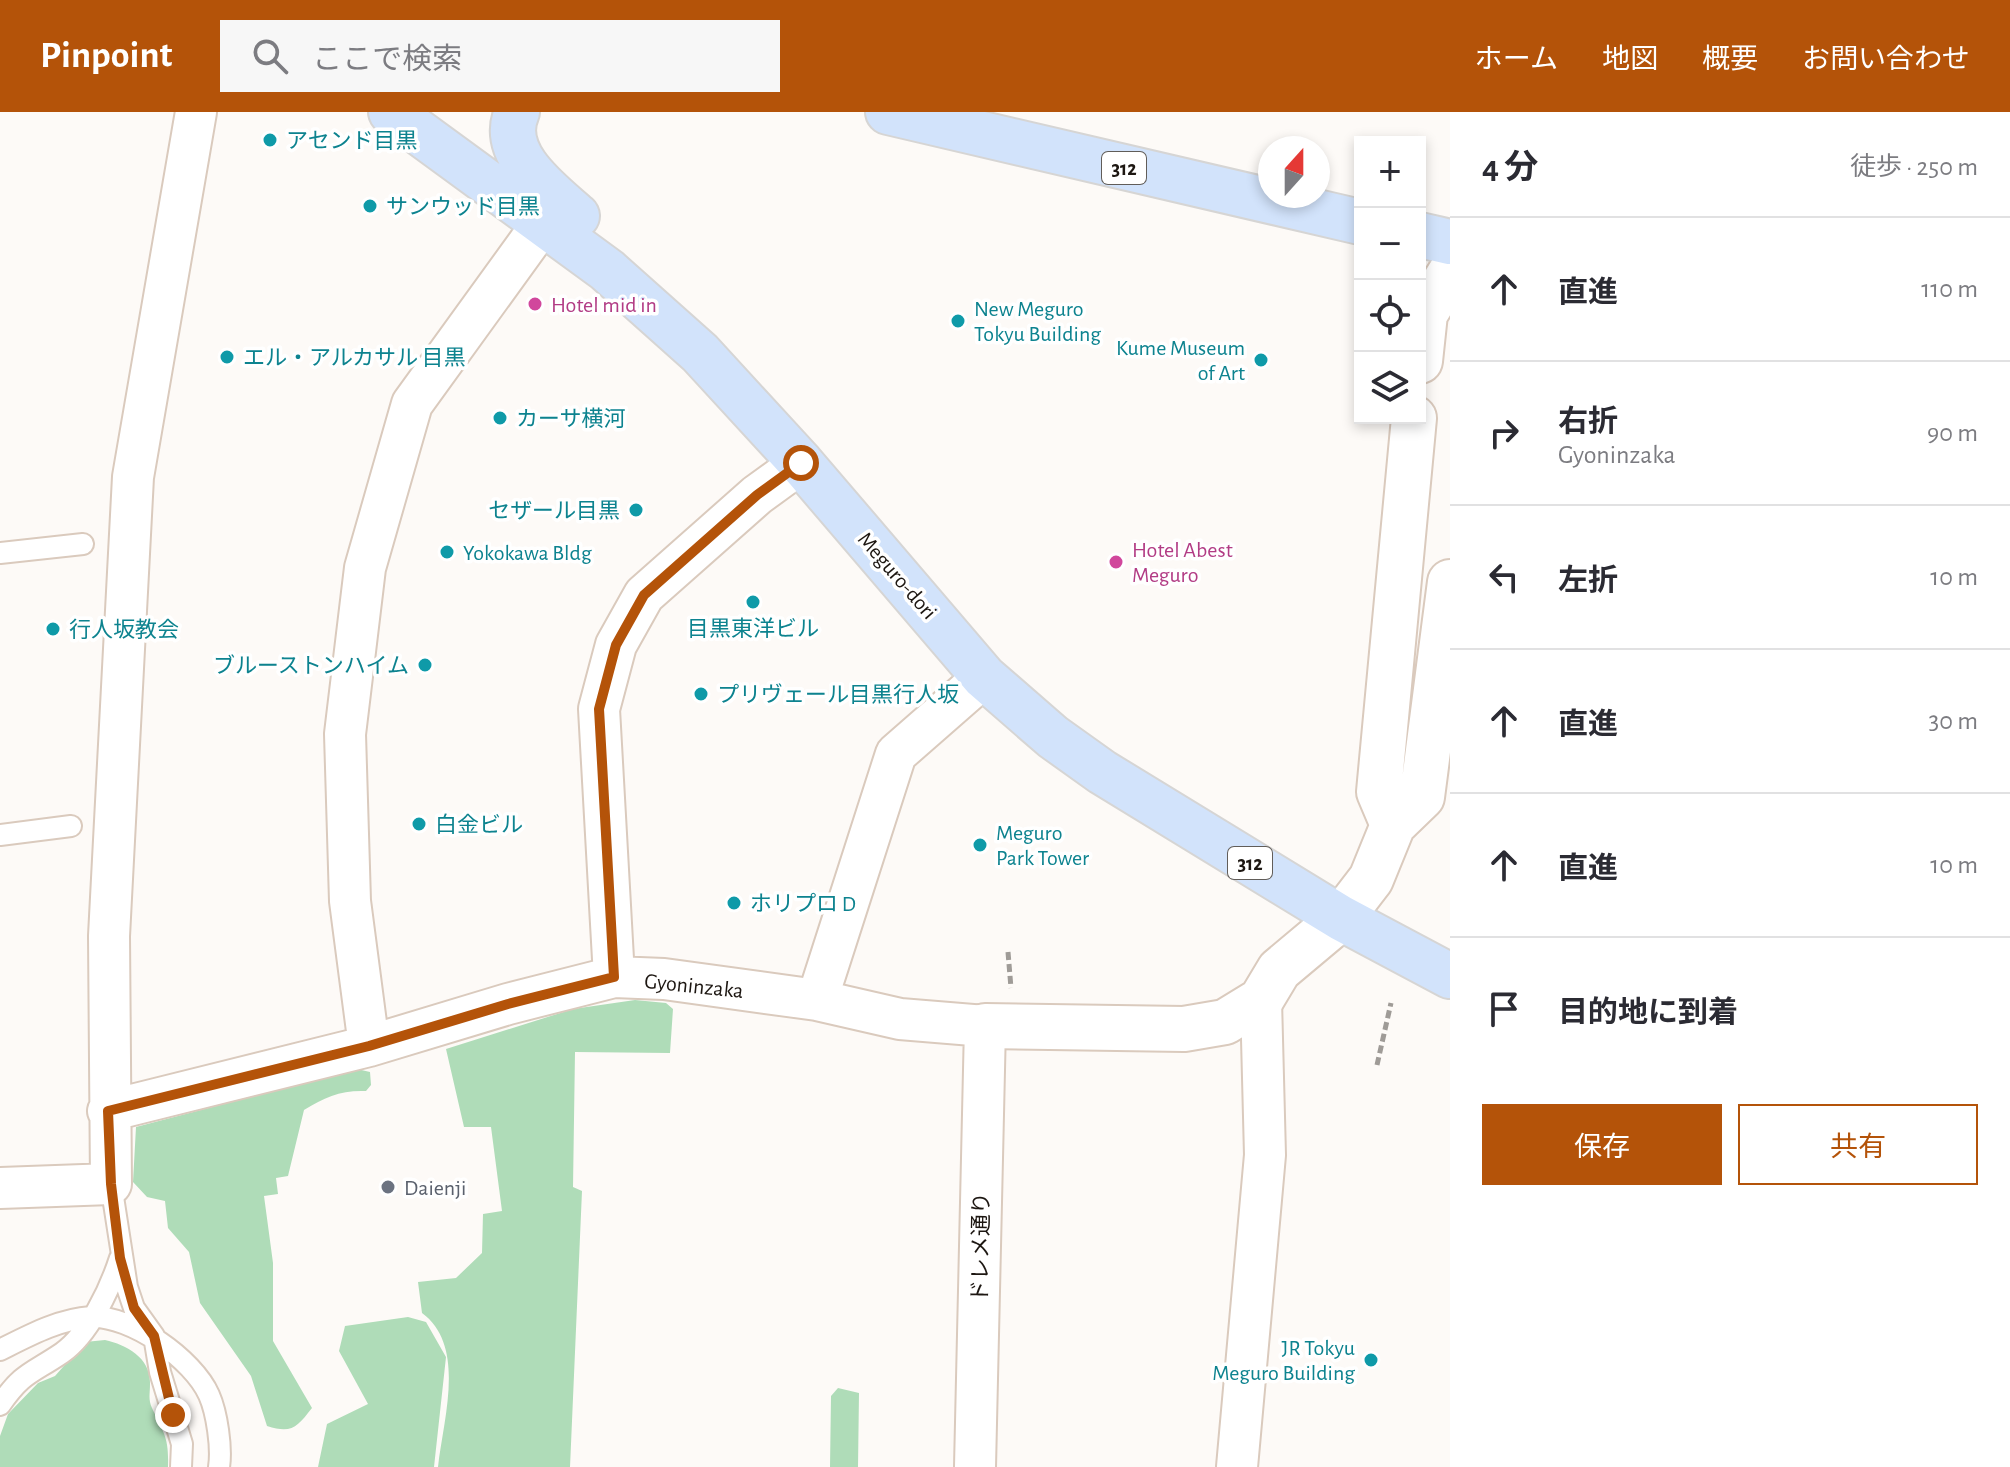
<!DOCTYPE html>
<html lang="ja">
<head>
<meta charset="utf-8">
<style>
  :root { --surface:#fff; --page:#f7f7f7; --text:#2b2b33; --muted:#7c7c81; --line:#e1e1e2; --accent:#b45309 }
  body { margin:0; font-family:"Alegreya Sans","Noto Sans JP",sans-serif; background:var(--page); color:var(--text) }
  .controls { position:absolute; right:24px; top:24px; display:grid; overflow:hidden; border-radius:0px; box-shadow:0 4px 12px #0003 }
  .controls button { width:72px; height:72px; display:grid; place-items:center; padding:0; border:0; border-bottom:2px solid var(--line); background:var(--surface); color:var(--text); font:40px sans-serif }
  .compass { position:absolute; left:1258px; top:24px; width:72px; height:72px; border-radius:50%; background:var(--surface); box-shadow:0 4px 12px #0003; rotate:21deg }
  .stop { position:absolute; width:24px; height:24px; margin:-18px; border:6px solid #b45309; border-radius:50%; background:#fff }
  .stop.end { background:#b45309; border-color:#fff; box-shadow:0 2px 8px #0008 }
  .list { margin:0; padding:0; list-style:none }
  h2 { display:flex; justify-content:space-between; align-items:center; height:104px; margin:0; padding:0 32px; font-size:34px }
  h2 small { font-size:26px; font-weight:400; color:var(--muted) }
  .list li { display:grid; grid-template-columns:52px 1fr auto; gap:24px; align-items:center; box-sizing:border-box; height:144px; padding:0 32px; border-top:2px solid var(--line) }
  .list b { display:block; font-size:30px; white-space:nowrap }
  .list p { margin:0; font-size:26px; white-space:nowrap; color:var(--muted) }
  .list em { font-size:26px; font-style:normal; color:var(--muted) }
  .actions { display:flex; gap:16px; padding:24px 32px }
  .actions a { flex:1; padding:18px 0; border:2px solid var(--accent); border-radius:0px; text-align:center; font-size:28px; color:var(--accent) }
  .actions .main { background:var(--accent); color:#fff }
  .icon { flex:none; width:44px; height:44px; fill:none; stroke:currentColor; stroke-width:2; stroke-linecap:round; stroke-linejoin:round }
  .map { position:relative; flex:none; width:1450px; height:1355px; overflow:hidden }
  header { display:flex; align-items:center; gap:48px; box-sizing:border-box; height:112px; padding:0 40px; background:var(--accent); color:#fff }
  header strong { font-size:38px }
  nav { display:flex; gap:44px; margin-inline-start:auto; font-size:28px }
  .search { width:560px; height:72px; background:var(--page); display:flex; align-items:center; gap:20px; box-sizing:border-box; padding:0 28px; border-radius:0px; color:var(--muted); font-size:30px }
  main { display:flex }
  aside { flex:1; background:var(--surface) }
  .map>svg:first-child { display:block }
  .green { fill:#afdcb8 }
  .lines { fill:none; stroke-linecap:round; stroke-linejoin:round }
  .lane-casing { stroke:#dacabd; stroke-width:24 }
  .street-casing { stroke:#dacabd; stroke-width:44 }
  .secondary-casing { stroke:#dacabd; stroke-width:48 }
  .primary-casing { stroke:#d6d5d4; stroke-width:48 }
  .path { stroke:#9f9b97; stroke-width:5; stroke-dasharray:8 4; stroke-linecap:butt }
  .lane { stroke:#fff; stroke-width:20 }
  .street { stroke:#fff; stroke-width:40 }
  .secondary { stroke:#fff; stroke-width:44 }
  .primary { stroke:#d2e3fb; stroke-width:44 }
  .route { stroke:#b45309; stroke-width:10 }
  .culture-dot { fill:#0f9aa8; stroke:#fff; stroke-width:3 }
  .hotel-dot { fill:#d1479c; stroke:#fff; stroke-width:3 }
  .worship-dot { fill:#6b7280; stroke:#fff; stroke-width:3 }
  .labels { text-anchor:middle; stroke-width:7; stroke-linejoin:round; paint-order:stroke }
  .shield { fill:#fff; stroke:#615d59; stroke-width:2 }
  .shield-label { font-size:20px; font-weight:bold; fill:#1d1712 }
  .culture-label { font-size:22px; fill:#0d838f; stroke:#fff; text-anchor:start }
  .hotel-label { font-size:22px; fill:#b23c85; stroke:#fff; text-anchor:start }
  .street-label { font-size:22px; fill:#1d1712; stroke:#fff }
  .worship-label { font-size:22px; fill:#5b616d; stroke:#fff; text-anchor:start }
</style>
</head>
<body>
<header>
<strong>Pinpoint</strong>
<div class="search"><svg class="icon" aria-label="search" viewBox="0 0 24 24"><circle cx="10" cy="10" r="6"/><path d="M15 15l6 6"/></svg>ここで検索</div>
<nav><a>ホーム</a><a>地図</a><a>概要</a><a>お問い合わせ</a></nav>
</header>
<main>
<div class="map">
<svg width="1450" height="1355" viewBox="0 0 1450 1355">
  <rect width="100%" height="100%" fill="#fdfaf7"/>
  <path class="green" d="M635,888l31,3 7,6 -3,44 -95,-1 -2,135 9,4 -12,276h-132c5,-47 29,-121 -16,-154l-4,-31 38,-4 26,-25 1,-39 19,-3 -11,-84h-27l-18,-78 127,-40z
    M357,957l13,3 1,13 -5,6c-25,-1 -41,6 -62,19l-16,66 -12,2 2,16 -14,2 9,67v78l39,67c-15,19 -20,26 -45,18l-16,-50 -51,-73 -11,-51 -21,-24 -3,-27 -18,-4 -14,-15 3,-55z
    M408,1205l18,5 20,35 -12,110h-116l9,-43 41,-20 -29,-53 6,-25z
    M105,1228c22,5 46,18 45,44 0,10 -2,15 2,24 12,26 17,29 16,59h-168v-31l8,-22 30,-31 17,-7 30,-34z
    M838,1276l21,5 -1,74h-28l1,-71z"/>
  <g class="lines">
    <g class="lane-casing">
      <path id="lane" d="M0,441l83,-9
        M0,723l71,-9
        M111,1072l16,103 7,21 20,28 6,36 22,72 -1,23
        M0,1238c28,-14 59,-31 91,-33 40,-2 102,42 118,78 8,18 13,53 10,72
        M0,1293c23,-33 31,-31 62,-52 27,-19 48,-64 58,-95"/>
    </g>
    <g class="street-casing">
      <path id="street" d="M614,865l-15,-268 17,-64 28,-50 113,-100 44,-32
        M817,888l79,-246 88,-77
        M369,934l-19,-145 -5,-167 20,-166 47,-164 131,-181
        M108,999l261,-65 139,-42 106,-27 50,2 153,21 83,19 85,7 -10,441
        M0,1076l111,-4 -2,-248 24,-459 63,-365
        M1237,1355l28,-312 -4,-155"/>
    </g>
    <g class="secondary-casing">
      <path id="secondary" d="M1420,249l5,-47 25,-41
        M1393,713l-14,-33 35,-374
        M985,914l199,3 41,-7 36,-22 18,-30 62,-52 30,-39 22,-54 29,-28 28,-215"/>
    </g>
    <g class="primary-casing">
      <path id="primary" d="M391,0l216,158 93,83 101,110 183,214 69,60 49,35 239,146 109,58
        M517,0c-19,42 33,80 60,104
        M888,0l472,110
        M1420,123l30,7"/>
    </g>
    <path class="path" d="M1008,840l3,36
      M1377,953l14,-62"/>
    <use href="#lane" class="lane"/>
    <use href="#street" class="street"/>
    <use href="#secondary" class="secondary"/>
    <use href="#primary" class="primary"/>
  </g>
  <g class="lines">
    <path class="route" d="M173,1303l-19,-79 -20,-28 -14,-50 -9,-74 -3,-73 261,-65 139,-42 106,-27 -15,-268 17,-64 28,-50 113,-100 44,-32"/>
  </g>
  <g class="culture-dot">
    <circle cx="270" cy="28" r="8"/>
    <circle cx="370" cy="94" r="8"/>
    <circle cx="958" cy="209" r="8"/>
    <circle cx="227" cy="245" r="8"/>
    <circle cx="1261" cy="248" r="8"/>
    <circle cx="500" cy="306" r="8"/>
    <circle cx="636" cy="398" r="8"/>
    <circle cx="447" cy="440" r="8"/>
    <circle cx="753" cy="490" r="8"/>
    <circle cx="53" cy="517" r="8"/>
    <circle cx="425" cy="553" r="8"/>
    <circle cx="701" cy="582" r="8"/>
    <circle cx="419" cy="712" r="8"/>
    <circle cx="980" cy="733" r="8"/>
    <circle cx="734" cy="791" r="8"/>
    <circle cx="1371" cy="1248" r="8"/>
  </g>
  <g class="hotel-dot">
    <circle cx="535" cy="192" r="8"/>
    <circle cx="1116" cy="450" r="8"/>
  </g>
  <circle class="worship-dot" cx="388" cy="1075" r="8"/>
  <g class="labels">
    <g class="shield">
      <rect x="1102" y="40" width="44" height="32" rx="6"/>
      <rect x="1228" y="735" width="44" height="32" rx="6"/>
    </g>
    <g class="shield-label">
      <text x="1124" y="63">312</text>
      <text x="1250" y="758">312</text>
    </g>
    <g class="culture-label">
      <text x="286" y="36">アセンド目黒</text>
      <text x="386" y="102">サンウッド目黒</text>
      <text x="974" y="204">New Meguro<tspan x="974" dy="25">Tokyu Building</tspan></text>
      <text x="1245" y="243" text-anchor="end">Kume Museum<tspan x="1245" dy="25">of Art</tspan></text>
      <text x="243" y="253">エル・アルカサル 目黒</text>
      <text x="516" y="314">カーサ横河</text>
      <text x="620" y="406" text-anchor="end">セザール目黒</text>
      <text x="463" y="448">Yokokawa Bldg</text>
      <text x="753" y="524" text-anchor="middle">目黒東洋ビル</text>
      <text x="69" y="525">行人坂教会</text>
      <text x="409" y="561" text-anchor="end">ブルーストンハイム</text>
      <text x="717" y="590">プリヴェール目黒行人坂</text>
      <text x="435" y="720">白金ビル</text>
      <text x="996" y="728">Meguro<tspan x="996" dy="25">Park Tower</tspan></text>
      <text x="750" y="799">ホリプロ D</text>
      <text x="1355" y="1243" text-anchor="end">JR Tokyu<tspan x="1355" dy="25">Meguro Building</tspan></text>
    </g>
    <g class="hotel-label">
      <text x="551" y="200">Hotel mid in</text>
      <text x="1132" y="445">Hotel Abest<tspan x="1132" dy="25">Meguro</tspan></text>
    </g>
    <g class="street-label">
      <text transform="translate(898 463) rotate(49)" y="8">Meguro-dori</text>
      <text transform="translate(694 873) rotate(6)" y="8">Gyoninzaka</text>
      <text transform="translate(980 1135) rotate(-89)" y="8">ドレメ通り</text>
    </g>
    <g class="worship-label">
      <text x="404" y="1083">Daienji</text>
    </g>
  </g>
</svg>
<div class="controls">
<button>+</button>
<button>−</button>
<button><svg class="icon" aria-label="locate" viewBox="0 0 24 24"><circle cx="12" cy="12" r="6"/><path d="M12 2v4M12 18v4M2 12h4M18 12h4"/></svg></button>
<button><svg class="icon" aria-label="layers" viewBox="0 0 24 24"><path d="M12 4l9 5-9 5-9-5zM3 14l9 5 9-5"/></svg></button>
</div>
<svg class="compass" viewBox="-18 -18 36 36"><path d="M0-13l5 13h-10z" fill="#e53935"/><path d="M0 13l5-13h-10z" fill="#7c7c81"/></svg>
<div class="stop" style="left:801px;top:351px"></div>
<div class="stop end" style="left:173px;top:1303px"></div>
</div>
<aside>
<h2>4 分<small>徒歩 · 250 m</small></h2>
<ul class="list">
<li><svg class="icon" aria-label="ahead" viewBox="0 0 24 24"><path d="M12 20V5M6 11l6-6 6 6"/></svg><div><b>直進</b></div><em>110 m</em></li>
<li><svg class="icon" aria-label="right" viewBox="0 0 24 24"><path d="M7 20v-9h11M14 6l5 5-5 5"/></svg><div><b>右折</b><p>Gyoninzaka</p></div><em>90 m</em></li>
<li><svg class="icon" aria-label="left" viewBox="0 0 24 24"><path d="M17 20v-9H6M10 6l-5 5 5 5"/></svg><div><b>左折</b></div><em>10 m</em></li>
<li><svg class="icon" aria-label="ahead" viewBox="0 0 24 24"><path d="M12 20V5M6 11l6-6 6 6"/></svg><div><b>直進</b></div><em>30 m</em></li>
<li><svg class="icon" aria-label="ahead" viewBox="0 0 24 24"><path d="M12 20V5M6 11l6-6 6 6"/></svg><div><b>直進</b></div><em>10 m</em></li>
<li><svg class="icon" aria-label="arrive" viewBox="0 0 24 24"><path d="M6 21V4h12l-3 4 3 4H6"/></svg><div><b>目的地に到着</b></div></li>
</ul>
<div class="actions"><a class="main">保存</a><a>共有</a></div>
</aside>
</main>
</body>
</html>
